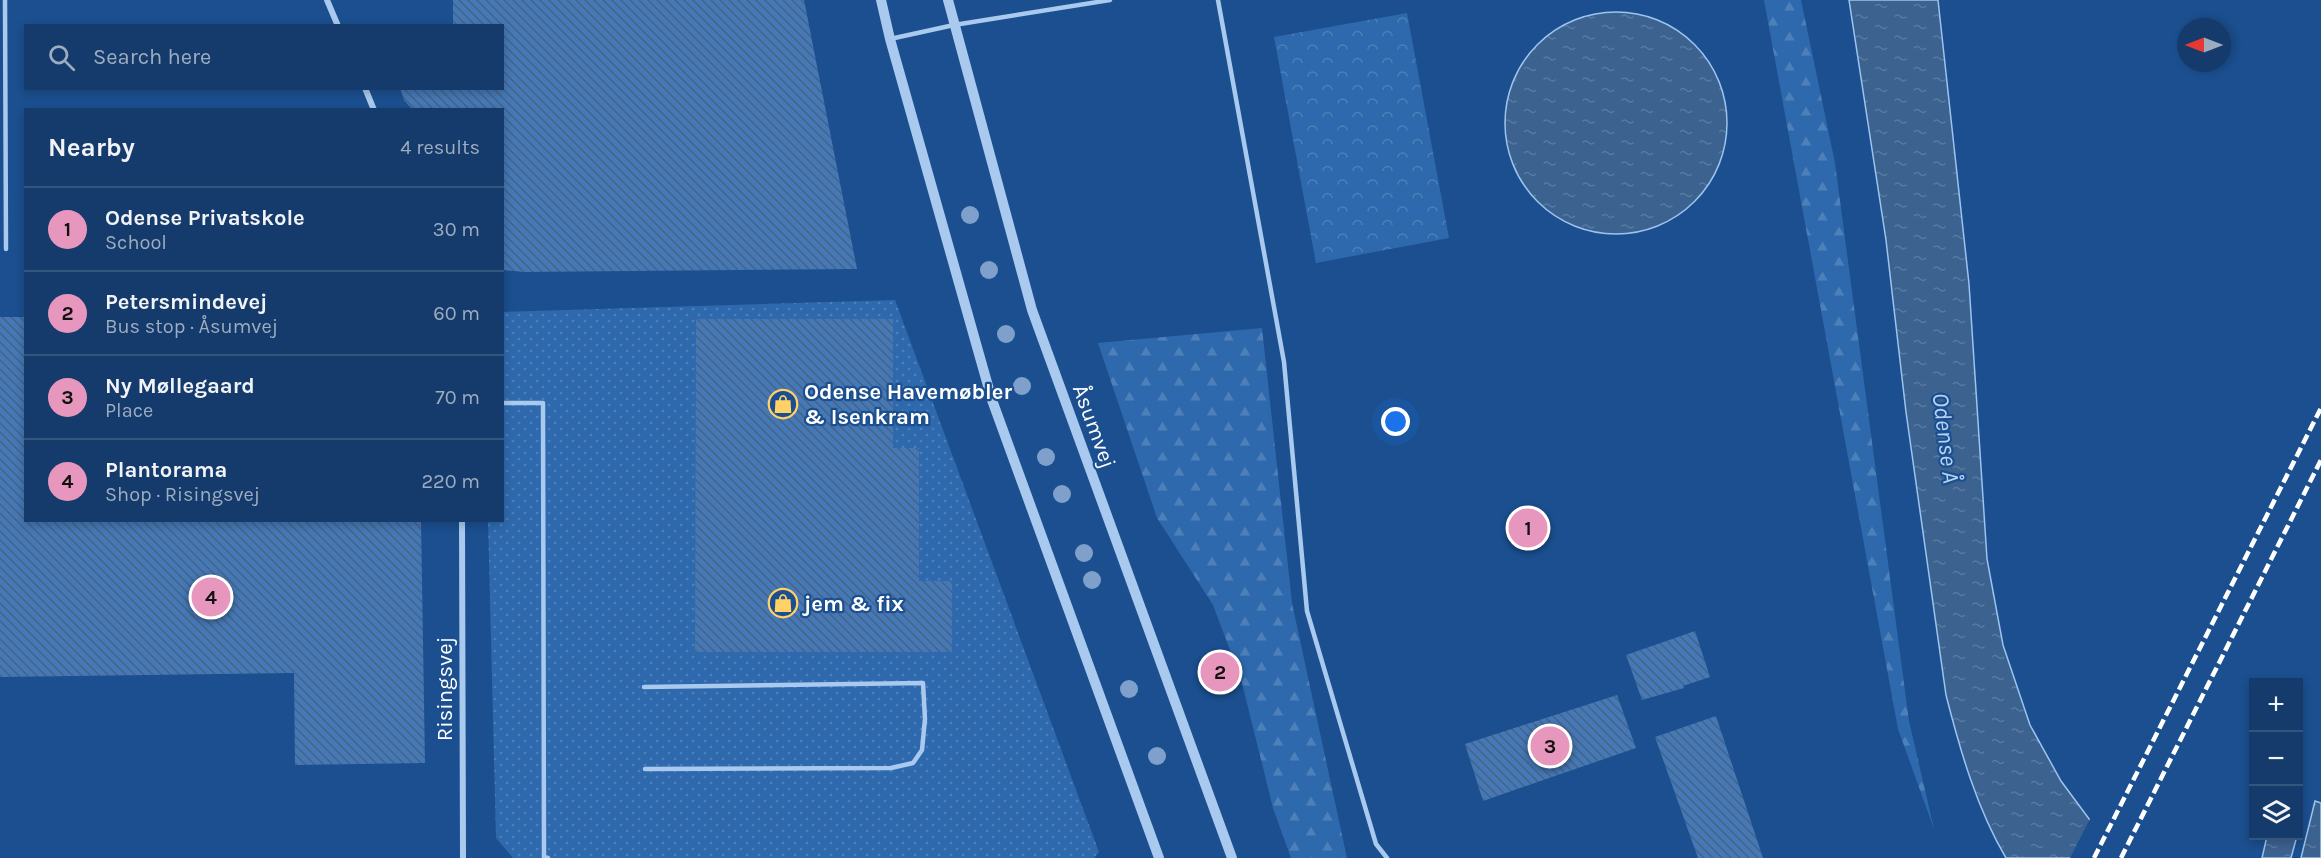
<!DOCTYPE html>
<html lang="en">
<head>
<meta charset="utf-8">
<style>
  :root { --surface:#143b6b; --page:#1d4271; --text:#f1f3f6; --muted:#9dadc1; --line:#33557e; --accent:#e797bd }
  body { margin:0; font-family:Karla,sans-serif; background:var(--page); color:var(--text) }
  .controls { position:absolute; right:18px; bottom:18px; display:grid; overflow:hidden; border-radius:0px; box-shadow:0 3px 9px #0003 }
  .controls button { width:54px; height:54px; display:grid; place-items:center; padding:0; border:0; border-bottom:2px solid var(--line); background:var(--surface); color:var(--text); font:30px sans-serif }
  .compass { position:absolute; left:2177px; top:18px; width:54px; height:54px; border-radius:50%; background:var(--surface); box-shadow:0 3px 9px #0003; rotate:270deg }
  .you { position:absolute; left:1396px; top:422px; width:21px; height:21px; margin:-15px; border:4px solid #fff; border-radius:50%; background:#1a73e8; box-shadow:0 0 0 9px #1a73e833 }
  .badge { display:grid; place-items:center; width:39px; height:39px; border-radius:50%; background:var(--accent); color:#111; font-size:20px; font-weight:700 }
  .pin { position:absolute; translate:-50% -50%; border:3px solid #fff; box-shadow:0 2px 6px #0006 }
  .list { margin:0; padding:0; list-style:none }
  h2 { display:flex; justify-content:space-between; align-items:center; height:78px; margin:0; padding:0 24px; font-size:26px }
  h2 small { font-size:20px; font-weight:400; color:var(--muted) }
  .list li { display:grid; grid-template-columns:39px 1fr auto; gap:18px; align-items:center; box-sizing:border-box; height:84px; padding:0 24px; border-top:2px solid var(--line) }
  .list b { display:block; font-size:22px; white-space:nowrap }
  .list p { margin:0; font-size:20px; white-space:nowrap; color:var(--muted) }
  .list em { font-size:20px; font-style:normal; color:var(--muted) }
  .icon { flex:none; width:33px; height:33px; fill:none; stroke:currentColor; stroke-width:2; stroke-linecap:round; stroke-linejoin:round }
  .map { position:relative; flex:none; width:2321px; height:858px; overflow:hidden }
  .search { position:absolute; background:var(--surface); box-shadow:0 3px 9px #0003; left:24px; top:24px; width:480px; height:66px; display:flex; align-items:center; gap:15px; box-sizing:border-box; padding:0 21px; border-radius:0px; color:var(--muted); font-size:22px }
  .panel { position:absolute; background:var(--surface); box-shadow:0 3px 9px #0003; left:24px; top:108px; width:480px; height:414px; border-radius:0px }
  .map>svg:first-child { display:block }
  .grass { fill:url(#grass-dots) }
  .forest { fill:url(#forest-firs) }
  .park { fill:url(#park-crowns) }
  .water { fill:url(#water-ripples); stroke:#9cc4f0; stroke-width:1.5 }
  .pier { fill:#1b4f8f }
  .building { fill:url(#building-back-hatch) }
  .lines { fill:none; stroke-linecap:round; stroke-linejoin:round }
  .service { stroke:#a9c9ee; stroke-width:4.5 }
  .minor { stroke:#a9c9ee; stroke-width:6 }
  .tertiary { stroke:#a9c9ee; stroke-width:10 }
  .rail { stroke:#fff; stroke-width:4.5; stroke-dasharray:10 4.5; stroke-linecap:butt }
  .tree { fill:#7ea0ca }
  .labels { text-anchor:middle; stroke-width:4.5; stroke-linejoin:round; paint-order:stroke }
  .poi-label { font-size:22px; font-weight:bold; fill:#fff; stroke:#1b4f8f; text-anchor:start }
  .street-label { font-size:22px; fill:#fff; stroke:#1b4f8f }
  .water-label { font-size:24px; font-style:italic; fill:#b5d3f5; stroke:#1b4f8f }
</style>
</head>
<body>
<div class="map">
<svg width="2321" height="858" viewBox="0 0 2321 858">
  <defs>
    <pattern id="grass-dots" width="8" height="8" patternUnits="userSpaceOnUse" patternTransform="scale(1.5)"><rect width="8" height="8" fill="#2e69ad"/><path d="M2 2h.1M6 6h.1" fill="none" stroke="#4d80b9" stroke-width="1.8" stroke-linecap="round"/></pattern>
    <pattern id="forest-firs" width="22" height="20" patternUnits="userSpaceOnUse" patternTransform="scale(1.5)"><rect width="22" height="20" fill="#2e69ad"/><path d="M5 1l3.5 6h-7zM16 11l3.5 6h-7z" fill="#4d80b9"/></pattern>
    <pattern id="park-crowns" width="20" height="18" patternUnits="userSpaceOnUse" patternTransform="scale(1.5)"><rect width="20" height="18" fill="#2e69ad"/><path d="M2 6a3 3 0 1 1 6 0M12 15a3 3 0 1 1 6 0" fill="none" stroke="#4d80b9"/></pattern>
    <pattern id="water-ripples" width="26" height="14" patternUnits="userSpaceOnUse" patternTransform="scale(1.5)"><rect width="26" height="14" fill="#3c6290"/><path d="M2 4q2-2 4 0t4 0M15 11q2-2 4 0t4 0" fill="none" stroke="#597aa1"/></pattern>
    <pattern id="building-back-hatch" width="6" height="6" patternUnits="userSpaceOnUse" patternTransform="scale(1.5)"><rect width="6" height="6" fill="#4478b7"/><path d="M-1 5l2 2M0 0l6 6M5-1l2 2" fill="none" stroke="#486282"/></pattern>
  </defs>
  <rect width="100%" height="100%" fill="#1b4f8f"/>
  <path class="grass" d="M895,300l204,552 -5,6h-581l-17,-20 -8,-317 14,-1 1,-208z"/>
  <path class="forest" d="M1764,0h37l34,163 74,558 25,108 -36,-100z
    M1262,328l30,275 55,255h-56l-18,-50 -32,-129 -28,-74 -56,-87 -59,-175z"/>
  <path class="park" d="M1407,13l42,225 -133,25 -42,-226z"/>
  <path class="water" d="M1849,0h89l31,284 18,275 16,86 27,80 31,56 57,77h-112c-29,-49 -46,-108 -60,-163l-40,-283 -20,-172z
    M1505 123a111 111 0 1 1 222 0a111 111 0 1 1-222 0Z
    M2315,801l6,2v55h-20z
    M2267,836h30l-6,22h-29z"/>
  <path class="pier" d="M2091,817l29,39 1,2h-51z"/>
  <path class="building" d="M453,0h351l53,269 -333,3 -22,-2v-160h-89l-9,-10 -4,-12h102v-62h-49z
    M0,317h26v203h395l4,243 -130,2 -1,-92 -294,4z
    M696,319h197v129h26v133h33v71h-257z
    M1695,631l15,46 -27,9 1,2 -42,12 -16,-45z
    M1617,695l19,53 -153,53 -18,-57z
    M1716,716l47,142h-65l-43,-121z"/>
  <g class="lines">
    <path class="service" d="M5,0l1,249
      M1218,0l66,362 23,249 69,233 11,14
      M890,39l64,-14 156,-25
      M502,403h41l1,454 4,1
      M644,687l279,-4 2,36 -3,31 -9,13 -22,5 -246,1"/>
    <path class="minor" d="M327,0l11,26
      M365,88l9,22
      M462,520l1,338"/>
    <path class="tertiary" d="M881,0l9,39 102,361 167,458
      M948,0l84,310 200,548"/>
    <path class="rail" d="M2094,858l227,-450
      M2121,858l200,-398"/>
  </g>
  <g class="tree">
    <circle cx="970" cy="215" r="9"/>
    <circle cx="989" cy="270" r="9"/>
    <circle cx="1006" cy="334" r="9"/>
    <circle cx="1022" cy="386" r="9"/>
    <circle cx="1046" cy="457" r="9"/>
    <circle cx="1062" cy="494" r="9"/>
    <circle cx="1084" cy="553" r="9"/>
    <circle cx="1092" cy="580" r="9"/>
    <circle cx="1129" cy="689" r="9"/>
    <circle cx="1157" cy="756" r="9"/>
  </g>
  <defs>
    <g id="shop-ring" transform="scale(1.5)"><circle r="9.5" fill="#1b4f8f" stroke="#ffd166" stroke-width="1.5"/><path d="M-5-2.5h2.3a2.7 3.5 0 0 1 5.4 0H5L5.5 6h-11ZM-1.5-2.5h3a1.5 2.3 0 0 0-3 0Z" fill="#ffd166"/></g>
  </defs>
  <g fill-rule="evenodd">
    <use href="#shop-ring" x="783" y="404"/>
    <use href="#shop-ring" x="783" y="603"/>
  </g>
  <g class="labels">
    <g class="poi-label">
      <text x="804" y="399">Odense Havemøbler<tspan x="804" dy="25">&amp; Isenkram</tspan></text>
      <text x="804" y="611">jem &amp; fix</text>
    </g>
    <g class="street-label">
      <text transform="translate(1095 426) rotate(70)" y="8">Åsumvej</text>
      <text transform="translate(444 689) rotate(-90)" y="8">Risingsvej</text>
    </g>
    <g class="water-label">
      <text transform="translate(1946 438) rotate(83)" y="8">Odense Å</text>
    </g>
  </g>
</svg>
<div class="controls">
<button>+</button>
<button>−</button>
<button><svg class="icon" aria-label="layers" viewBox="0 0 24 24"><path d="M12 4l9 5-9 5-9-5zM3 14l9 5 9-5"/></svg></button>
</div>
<svg class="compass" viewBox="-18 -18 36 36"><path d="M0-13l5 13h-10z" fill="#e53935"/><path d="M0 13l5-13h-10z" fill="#9dadc1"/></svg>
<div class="you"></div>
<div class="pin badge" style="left:1528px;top:528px">1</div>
<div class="pin badge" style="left:1220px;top:672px">2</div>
<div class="pin badge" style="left:1550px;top:746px">3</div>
<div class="pin badge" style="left:211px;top:597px">4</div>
<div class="search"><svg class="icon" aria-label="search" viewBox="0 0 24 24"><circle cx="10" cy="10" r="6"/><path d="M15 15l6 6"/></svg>Search here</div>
<section class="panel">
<h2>Nearby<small>4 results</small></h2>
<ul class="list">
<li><span class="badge">1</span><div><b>Odense Privatskole</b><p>School</p></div><em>30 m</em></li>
<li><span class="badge">2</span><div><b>Petersmindevej</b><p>Bus stop · Åsumvej</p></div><em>60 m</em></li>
<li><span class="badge">3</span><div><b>Ny Møllegaard</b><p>Place</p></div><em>70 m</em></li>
<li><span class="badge">4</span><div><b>Plantorama</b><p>Shop · Risingsvej</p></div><em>220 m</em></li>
</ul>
</section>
</div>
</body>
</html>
